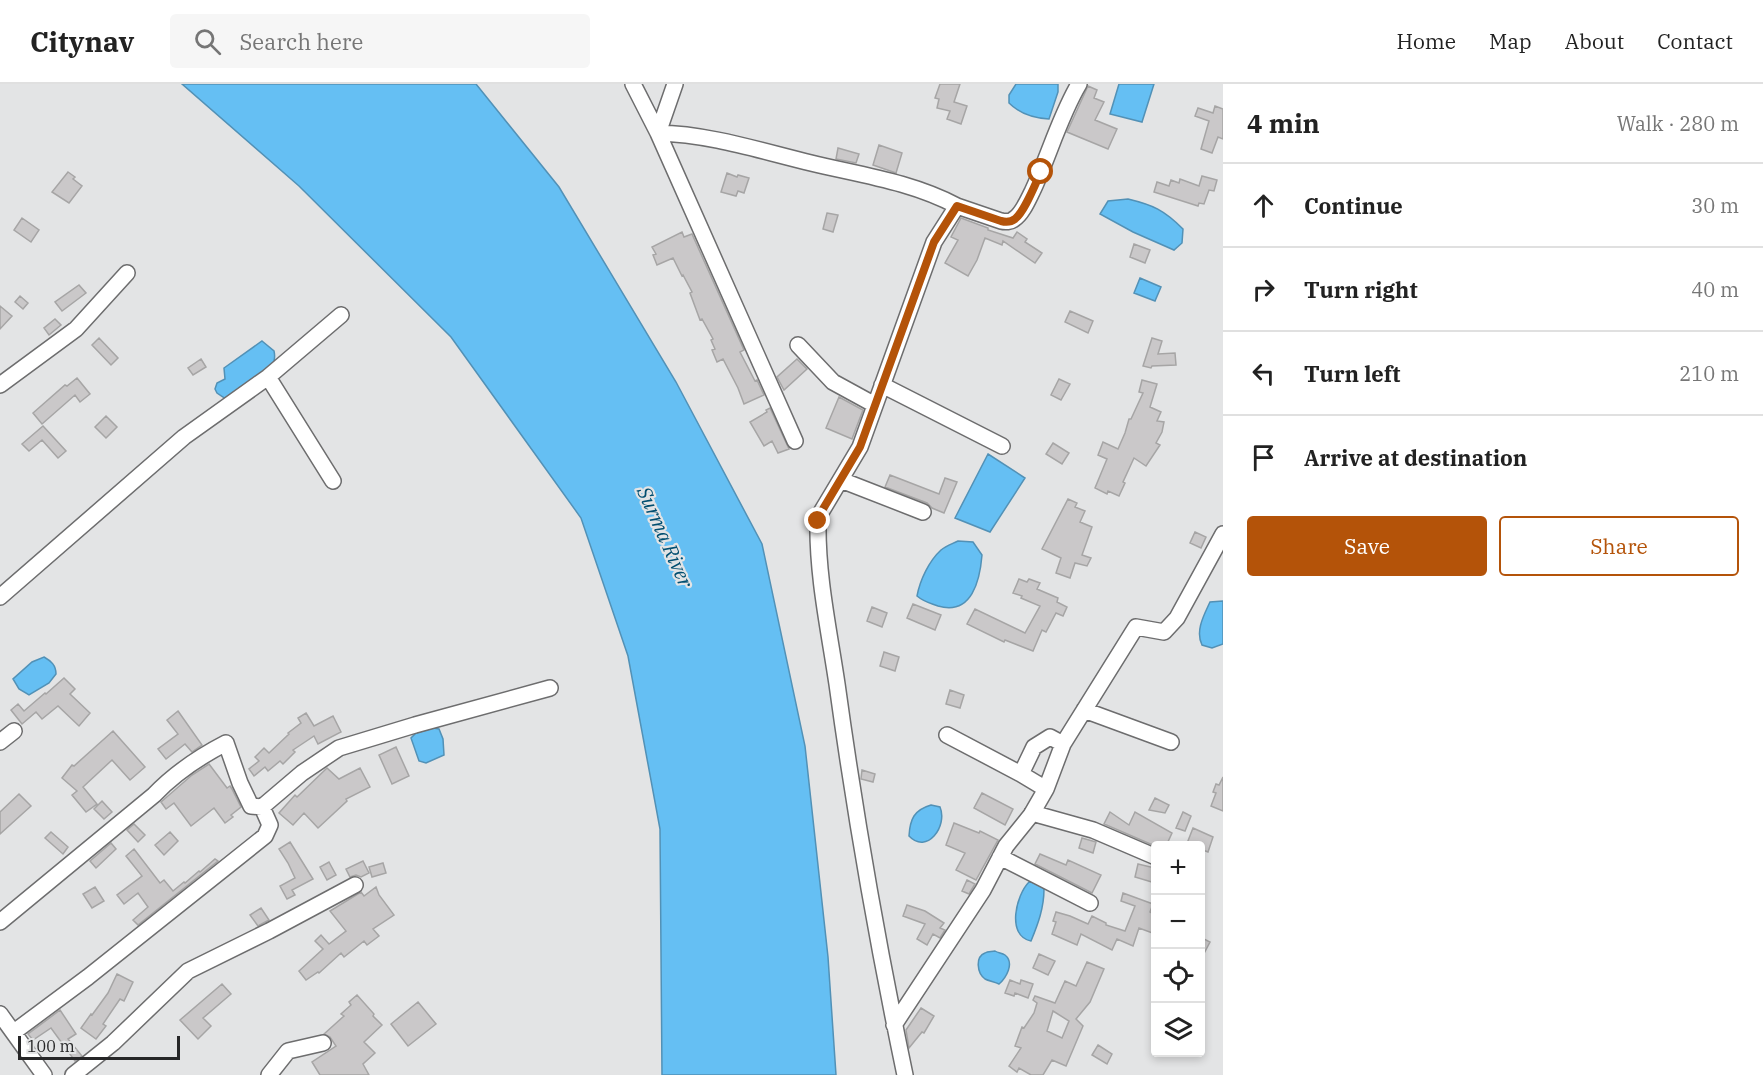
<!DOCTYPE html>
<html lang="en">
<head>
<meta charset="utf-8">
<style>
  :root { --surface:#fff; --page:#f6f6f6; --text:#222; --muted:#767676; --line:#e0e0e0; --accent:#b45309 }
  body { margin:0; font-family:"IBM Plex Serif",serif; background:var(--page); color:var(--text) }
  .controls { position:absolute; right:18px; bottom:18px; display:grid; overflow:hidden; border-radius:6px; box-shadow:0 3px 9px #0003 }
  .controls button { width:54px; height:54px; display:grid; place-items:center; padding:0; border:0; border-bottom:2px solid var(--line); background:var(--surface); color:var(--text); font:30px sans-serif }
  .scale { position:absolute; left:18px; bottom:15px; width:162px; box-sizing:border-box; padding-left:6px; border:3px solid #262627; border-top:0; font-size:16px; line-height:21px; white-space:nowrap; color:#262627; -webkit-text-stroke:4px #e3e4e5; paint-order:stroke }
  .stop { position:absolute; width:18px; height:18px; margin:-14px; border:4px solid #b45309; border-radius:50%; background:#fff }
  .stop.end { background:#b45309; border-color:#fff; box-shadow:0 2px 6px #0008 }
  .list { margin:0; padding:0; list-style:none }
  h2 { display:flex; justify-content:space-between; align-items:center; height:78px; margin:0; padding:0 24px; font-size:26px }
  h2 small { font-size:20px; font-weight:400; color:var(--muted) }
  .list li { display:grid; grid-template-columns:39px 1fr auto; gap:18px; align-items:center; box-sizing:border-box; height:84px; padding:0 24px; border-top:2px solid var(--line) }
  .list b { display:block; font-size:22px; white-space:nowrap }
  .list em { font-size:20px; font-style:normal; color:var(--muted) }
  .actions { display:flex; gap:12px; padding:18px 24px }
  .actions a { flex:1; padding:14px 0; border:2px solid var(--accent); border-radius:6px; text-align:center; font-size:21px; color:var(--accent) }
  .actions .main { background:var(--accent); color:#fff }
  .icon { flex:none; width:33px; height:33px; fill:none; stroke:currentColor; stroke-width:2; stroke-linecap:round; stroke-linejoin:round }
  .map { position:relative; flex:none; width:1223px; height:991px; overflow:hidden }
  header { display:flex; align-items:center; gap:36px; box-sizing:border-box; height:84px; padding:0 30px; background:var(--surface); border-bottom:2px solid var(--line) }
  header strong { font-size:28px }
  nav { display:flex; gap:33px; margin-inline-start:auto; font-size:21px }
  .search { width:420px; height:54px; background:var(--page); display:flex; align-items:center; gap:15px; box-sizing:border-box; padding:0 21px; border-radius:6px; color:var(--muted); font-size:22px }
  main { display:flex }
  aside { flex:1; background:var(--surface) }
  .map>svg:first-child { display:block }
  .water { fill:#65bff3; stroke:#5291b6; stroke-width:1.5 }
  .building { fill:#cac8c9; stroke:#a6a5a5; stroke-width:1.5; fill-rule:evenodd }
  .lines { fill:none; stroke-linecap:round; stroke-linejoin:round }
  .minor-casing { stroke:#6d6d6e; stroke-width:18 }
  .minor { stroke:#fff; stroke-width:15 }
  .route { stroke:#b45309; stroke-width:8 }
  .labels { text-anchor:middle; stroke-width:4.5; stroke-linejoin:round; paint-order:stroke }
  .water-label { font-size:20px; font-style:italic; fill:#004e70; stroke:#e3e4e5 }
</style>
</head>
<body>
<header>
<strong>Citynav</strong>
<div class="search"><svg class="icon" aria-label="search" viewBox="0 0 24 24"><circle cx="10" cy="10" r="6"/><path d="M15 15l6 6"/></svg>Search here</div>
<nav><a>Home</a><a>Map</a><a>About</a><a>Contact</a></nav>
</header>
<main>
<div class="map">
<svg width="1223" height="991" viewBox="0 0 1223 991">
  <rect width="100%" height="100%" fill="#e3e4e5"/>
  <path class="water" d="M182,0h294l83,103 117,195 86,162 43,202 23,211 8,118h-174l-2,-246 -32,-173 -47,-138 -130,-181 -152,-151z
    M1016,0h42v8l-9,27c-15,-1 -30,-6 -40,-16v-8z
    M1119,0h35l-12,38 -32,-8z
    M1128,115c25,6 36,11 55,30l-1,14 -8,7 -41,-18 -33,-18 8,-13z
    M1140,194l21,9 -6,14 -21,-8z
    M262,257l12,10c1,4 1,6 0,10 -4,11 -37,31 -48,38l-9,-6 -2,-4 2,-6 8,-4 -1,-11z
    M988,370l37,24 -35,54 -35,-14z
    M958,457l15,1 9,13c-2,25 -10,61 -44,51 -8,-3 -14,-4 -21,-10 3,-16 12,-35 24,-46 5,-4 11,-6 17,-9z
    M1223,517v43l-11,4 -10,-3c-7,-14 2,-30 8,-43z
    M44,573c7,4 12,8 12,17l-7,9 -20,12 -10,-6 -6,-10 19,-17z
    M433,644l6,1 4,10 1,16 -18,8 -7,-2 -8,-23 5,-5z
    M931,721l9,2c8,19 -13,48 -31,29 1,-17 5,-26 22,-31z
    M1029,798l10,1 5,6c0,19 -6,35 -13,52 -25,-5 -15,-46 -2,-59z
    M995,867c3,2 7,2 10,4 10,8 1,23 -6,29 -4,-2 -10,-3 -14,-5 -8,-6 -10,-22 0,-26 3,-2 7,-1 10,-2z"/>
  <path class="building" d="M940,0h20l-6,18 13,4 -6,18 -14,-5 3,-8 -13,-3 2,-9 -4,-1z
    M1088,2l9,4 -3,8 10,4 -9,18 22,9 -9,20 -41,-17z
    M1215,22l8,3v30l-5,-2 -6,16 -11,-4 8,-28 -14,-5 3,-8 15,5z
    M879,61l23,8 -6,20 -23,-8z
    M838,64l21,6 -3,9 -20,-4z
    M68,88l7,5 -2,2 9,7 -13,17 -17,-11z
    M727,89l10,4 1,-2 11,3 -5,15 -6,-2 -2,5 -15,-4z
    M1202,92l15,4 -3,11 -5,-1 -5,14 -5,-1 -1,3 -44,-14 3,-10 12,4 2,-6 8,3 1,-4 19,7z
    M827,129l11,2 -5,17 -10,-3z
    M22,134l17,12 -8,12 -17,-12z
    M961,134l27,10v2l25,8 4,-6 10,7 -2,3 17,11 -7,10 -32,-22 -1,4 -17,-7 -8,22 -9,16 -23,-13 13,-23 -7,-3z
    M682,148l2,5 8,-3 52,116 -4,2 15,29 2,-1 7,15 -20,9 -6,-16 -15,-29 -6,3 -5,-12 3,-1 -4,-9 2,-1 -11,-20 -2,1 -10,-27 2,-1 -9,-17 -1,1 -9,-18 -16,7 -4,-10 3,-1 -4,-7z
    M1134,160l16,6 -5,13 -15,-6z
    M79,201l7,8 -24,18 -7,-9z
    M20,212l8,7 -5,6 -8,-7z
    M0,222l12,10 -12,13z
    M1070,227l23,10 -5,12 -23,-11z
    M55,235l6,6 -12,10 -5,-7z
    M99,254l19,20 -7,7 -19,-20z
    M1152,254l10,3 -4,13 17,-1 1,12 -24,1 -1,2 -8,-2z
    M201,275l5,8 -13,8 -5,-7z
    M797,275l10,10 -23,21 -7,-13z
    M77,294l13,16 -10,8 -5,-7 -33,29 -9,-11 32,-28 2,1z
    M1059,295l11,5 -9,16 -10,-5z
    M1142,296l15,4 -7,23 11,5 -4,9 7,1 -2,10 -6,11 4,2 -14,21 -12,-8 -11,24 2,1 -6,13 -11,-5 -1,3 -12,-6 12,-29 -9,-4 5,-13 15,7 7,-16 4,-14h2l12,-26 -4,-1z
    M839,313l24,13 -11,29 -26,-11z
    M770,324l19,41 -11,4 -6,-12 -8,5 -14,-24 17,-10 -1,-2z
    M106,332l11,11 -11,11 -11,-11z
    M43,342l23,25 -8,7 -16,-18 -13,11 -7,-7z
    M1053,359l16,10 -7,11 -16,-10z
    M890,391l49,19 6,-16 12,4 -13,31 -12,-5 -5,-5 -42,-16z
    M1068,415l9,4 -2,4 10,4 -5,11 12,5 -10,28 9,3 -4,8 -12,-3 -5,15 -14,-5 5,-15 -19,-9z
    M1195,448l11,5 -5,11 -11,-5z
    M1019,495l8,3 2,-3 11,4 -3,6 21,9 -1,4 10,5 -4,9 -7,-3 -10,19 -4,-2 -9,21 -28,-11 -1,2 -37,-18 8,-15 50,24 15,-27 -19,-8 1,-2 -9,-3z
    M913,520l28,11 -6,15 -28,-12z
    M872,523l15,6 -5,14 -15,-6z
    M884,568l15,5 -4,14 -15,-5z
    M64,594l11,11 -5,5 20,19 -11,13 -21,-20 -16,13 -6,-7 -14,12 -11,-14 7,-6 6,7 21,-18 1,1z
    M950,606l14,5 -4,13 -14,-4z
    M178,627l24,34 -10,7 -7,-8 -19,15 -8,-10 20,-15 -11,-14z
    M306,629l8,13 19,-10 8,16 -23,12 -4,-8 -21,14 2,2 -12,12 -3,-3 -12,10 -3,-4 -11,9 -5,-7 10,-8 -4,-4 9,-9 5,5 20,-19 -1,-1 13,-10 -3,-5z
    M113,647l32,36 -15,13 -18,-20 -29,27 14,17 -11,8 -14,-17 5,-4 -15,-13 10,-13 2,1z
    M396,663l13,29 -17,8 -13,-29z
    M209,680l18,24 3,-2 2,3 9,18 -10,8 2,2 -8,6 -11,-15 -23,18 -17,-23 -8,6 -5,-7 31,-27z
    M327,684l12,11 21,-11 10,19 -24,12 1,2 -29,27 -14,-15 -11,12 -14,-12 16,-18 2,2z
    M862,686l13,4 -2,8 -12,-3z
    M1223,693v34l-12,-5 5,-13 -3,-1 3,-8 3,1z
    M982,709l31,16 -8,16 -31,-17z
    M19,710l12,12 -31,28v-22z
    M1155,714l14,7 -4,8 -16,-3z
    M102,717l10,11 -8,7 -10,-10z
    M1110,728l19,13 6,-13 37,21 -6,13h-11l-51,-22z
    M1183,728l8,4 -6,15 -9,-3z
    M954,739l25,10 1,-2 18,9 -22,40 -20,-10 9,-17 -19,-8z
    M134,740l11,11 -7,7 -11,-12z
    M1193,744l20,9 -5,15 -8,-3v-3h-14z
    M51,748l17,15 -5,7 -18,-16z
    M170,748l8,9 -14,14 -9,-10z
    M1082,754l14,4 -3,11 -14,-5z
    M290,758l23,37 -21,11 3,5 -8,4 -7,-13 15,-8 -7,-15 -9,-14z
    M111,759l5,6 -20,19 -6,-7z
    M134,765l26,34 4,-3 9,11 11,-9 1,1 14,-12 1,1 15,-13 3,2 -80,64 -5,-5 15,-13 -10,-14 -14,11 -7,-9 25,-19 -16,-20z
    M1040,770l26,11 2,-5 33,15 -9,18 -57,-29z
    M363,777l6,12 -8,4 -5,-2 -6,2 -4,-8z
    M329,778l7,13 -9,5 -7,-13z
    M383,779l3,10 -14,4 -3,-10z
    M1138,780l17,4v15l-20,-6z
    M967,796l8,4 -6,10 -7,-3z
    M95,803l9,14 -12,7 -9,-14z
    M376,803l3,8 15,20 -21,14 6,7 -12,9 -3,-4 -20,16 -3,-4 -22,20 -1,-1 -12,8 -7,-9 24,-22 -8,-8 6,-6 8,9 17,-13 -16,-20 31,-19 3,4z
    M1123,809l30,11 -3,8 5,3v19l-16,-6 -6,18 -16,-7 -5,11 -31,-16 -4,11 -25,-11 4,-12 -3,-1 3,-9 14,4 18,8 4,-8 14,7v2l19,6 10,-25 -14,-5z
    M907,821l18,6 19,12 -4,5 5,2 -5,8 -7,-4 -6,11 -10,-6 8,-15 -22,-8z
    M261,824l8,12 -11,6 -8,-11z
    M1200,853l10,5 -10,19z
    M1039,870l16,7 -7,14 -15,-7z
    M1087,878l17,7 -14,33 -14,17 7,7 -17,40 -14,-6 -9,15h-12l-12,-7 -2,4 -8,-6 12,-18 -6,-2 7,-19 2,1 10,-15 3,-10 -4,-3 2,-4 20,7 10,-22 11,5zM1053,927l16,10 -7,17 -15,-7z
    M117,890l16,8 -9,19 -4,-2 -17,25 3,2 -10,13 -15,-11 10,-14 1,1 16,-22z
    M1010,896l10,4 1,-4 12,4 -5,14 -13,-5 -1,3 -9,-3z
    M222,900l9,10 -28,24 8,8 -13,13 -18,-19z
    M357,911l17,19 -1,2 9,9 -18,17 11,11 -12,11 6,11h-49l-8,-13 24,-16 -6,-9 -6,-3 20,-18 -3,-2 10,-9 -2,-3z
    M418,918l18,22 -28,22 -17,-22z
    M921,924l13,8 -10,17 -2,-1 -13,16 -3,-18z
    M60,926l16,24 -8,5 14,17 -7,5 -24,-33 -18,12 -5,-6z
    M1098,961l14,9 -5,10 -15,-9z"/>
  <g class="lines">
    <g class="minor-casing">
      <path id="minor" d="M633,0l25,49 137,308
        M658,49c51,1 103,18 153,30 50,12 101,19 146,43
        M658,49l17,-49
        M798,261l35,37 42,23
        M268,293l65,104
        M0,301l76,-56 51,-56
        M882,301l120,61
        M841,396l82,32
        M0,513l184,-160 84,-60 73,-62
        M1084,626l87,32
        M947,651l74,39
        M0,658l14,-11
        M1046,705l17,-45
        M1032,729l61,17 63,27
        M1000,773l90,46
        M0,838l154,-127c21,-22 45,-38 72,-52l14,40 11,23 11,1 40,-34 37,-25 76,-23 135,-37
        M0,930l44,61
        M894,941l89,-135 23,-44 25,-31 15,-26 -25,-15 13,-27 16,-10 13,7 73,-117 28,5 13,-14 46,-84
        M14,948l74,-55 177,-141 5,-11 -8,-18
        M73,991l40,-32 75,-72 81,-40 86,-46
        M269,991l19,-24 35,-8
        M905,991c-27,-129 -50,-260 -68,-391 -8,-54 -20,-108 -19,-163l2,-7 40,-67 74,-205 23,-36 44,15c4,1 10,1 13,-2 8,-5 14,-19 18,-27 17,-36 27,-74 47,-108"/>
    </g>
    <use href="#minor" class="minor"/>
  </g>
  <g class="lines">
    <path class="route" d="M818,437l2,-7 40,-67 74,-205 23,-36 44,15c4,1 10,1 14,-2 10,-8 20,-35 26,-47"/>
  </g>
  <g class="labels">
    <g class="water-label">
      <text transform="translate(665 453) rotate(66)" y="7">Surma River</text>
    </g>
  </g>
</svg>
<div class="controls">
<button>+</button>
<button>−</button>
<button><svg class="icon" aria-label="locate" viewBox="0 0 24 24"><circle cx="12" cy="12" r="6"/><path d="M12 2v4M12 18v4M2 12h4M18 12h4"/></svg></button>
<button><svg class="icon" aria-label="layers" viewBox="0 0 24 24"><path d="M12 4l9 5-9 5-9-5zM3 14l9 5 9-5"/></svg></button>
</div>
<div class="scale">100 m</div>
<div class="stop" style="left:1041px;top:88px"></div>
<div class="stop end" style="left:818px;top:437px"></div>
</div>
<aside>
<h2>4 min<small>Walk · 280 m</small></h2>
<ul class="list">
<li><svg class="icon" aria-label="ahead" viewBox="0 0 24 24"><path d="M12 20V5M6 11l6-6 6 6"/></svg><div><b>Continue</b></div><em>30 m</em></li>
<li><svg class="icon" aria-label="right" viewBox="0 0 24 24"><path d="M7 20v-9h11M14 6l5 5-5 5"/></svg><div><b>Turn right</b></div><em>40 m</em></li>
<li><svg class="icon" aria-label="left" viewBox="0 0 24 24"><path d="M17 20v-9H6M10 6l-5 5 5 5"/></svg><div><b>Turn left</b></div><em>210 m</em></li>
<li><svg class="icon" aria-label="arrive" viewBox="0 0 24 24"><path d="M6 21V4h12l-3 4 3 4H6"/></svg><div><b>Arrive at destination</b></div></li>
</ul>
<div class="actions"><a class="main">Save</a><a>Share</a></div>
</aside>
</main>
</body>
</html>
